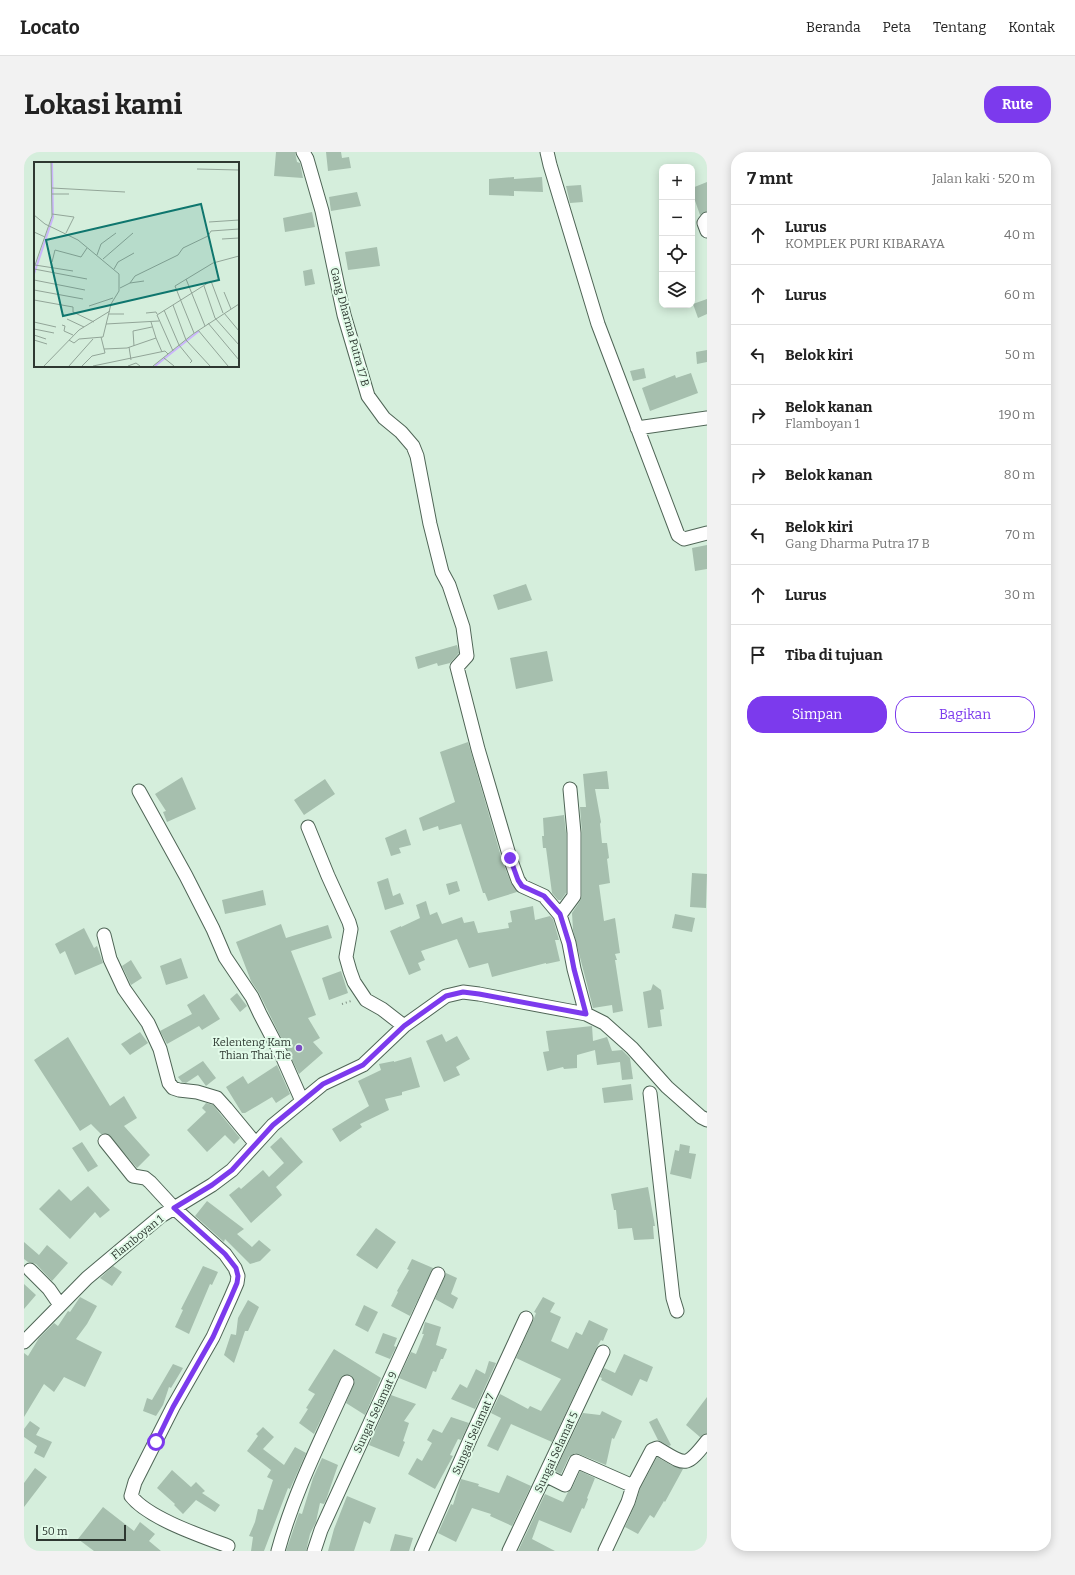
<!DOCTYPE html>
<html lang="id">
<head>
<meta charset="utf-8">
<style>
  :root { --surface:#fff; --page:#f2f2f2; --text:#222; --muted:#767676; --line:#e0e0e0; --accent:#7c3aed }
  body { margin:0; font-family:Bitter,serif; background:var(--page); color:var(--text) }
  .controls { position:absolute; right:12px; top:12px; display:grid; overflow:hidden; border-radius:8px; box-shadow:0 2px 10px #0003 }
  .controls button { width:36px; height:36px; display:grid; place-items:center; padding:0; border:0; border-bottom:1px solid var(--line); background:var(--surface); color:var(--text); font:20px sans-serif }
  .scale { position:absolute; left:12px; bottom:10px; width:90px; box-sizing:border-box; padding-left:4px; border:2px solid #2e3831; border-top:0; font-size:11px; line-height:14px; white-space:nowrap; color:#2e3831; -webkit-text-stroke:3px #e2fbe9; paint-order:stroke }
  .stop { position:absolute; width:12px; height:12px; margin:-9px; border:3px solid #7c3aed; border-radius:50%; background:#fff }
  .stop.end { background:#7c3aed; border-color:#fff; box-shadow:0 1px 4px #0008 }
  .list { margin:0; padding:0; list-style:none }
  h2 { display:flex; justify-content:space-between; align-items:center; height:52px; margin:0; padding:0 16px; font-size:17px }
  h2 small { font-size:13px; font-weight:400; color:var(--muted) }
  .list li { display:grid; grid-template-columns:26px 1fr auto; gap:12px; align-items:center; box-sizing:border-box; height:60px; padding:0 16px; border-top:1px solid var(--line) }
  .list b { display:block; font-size:15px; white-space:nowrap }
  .list p { margin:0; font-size:13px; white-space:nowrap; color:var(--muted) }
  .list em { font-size:13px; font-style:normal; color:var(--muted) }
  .actions { display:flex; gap:8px; padding:12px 16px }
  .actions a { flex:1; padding:9px 0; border:1px solid var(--accent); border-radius:16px; text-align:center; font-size:14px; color:var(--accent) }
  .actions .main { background:var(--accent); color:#fff }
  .icon { flex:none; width:22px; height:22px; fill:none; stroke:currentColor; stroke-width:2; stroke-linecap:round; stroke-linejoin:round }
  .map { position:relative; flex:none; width:683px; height:1399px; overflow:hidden; border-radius:16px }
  header { display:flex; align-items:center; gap:24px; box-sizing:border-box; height:56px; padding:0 20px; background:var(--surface); border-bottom:1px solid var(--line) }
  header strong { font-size:19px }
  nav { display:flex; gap:22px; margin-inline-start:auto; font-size:14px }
  .intro { display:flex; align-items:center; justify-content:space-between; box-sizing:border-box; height:96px; padding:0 24px }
  h1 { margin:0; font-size:28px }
  .button { padding:10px 18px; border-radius:16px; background:var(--accent); color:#fff; font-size:14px; font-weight:700 }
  main { display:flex; gap:24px; padding:0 24px }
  aside { flex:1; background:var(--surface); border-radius:16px; box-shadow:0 2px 10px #0003 }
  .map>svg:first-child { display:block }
  .building { fill:#a6bfae }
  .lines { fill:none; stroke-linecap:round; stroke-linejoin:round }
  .minor-casing { stroke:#4f6556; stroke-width:15 }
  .path { stroke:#7f9084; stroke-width:2; stroke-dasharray:1 3; stroke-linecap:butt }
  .minor { stroke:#fff; stroke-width:13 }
  .route { stroke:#7c3aed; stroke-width:5 }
  .poi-dot { fill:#7a4bc3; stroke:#e2fbe9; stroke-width:1.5 }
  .labels { text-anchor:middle; stroke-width:4; stroke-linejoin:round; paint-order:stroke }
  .street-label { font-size:11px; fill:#2e3831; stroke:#e2fbe9 }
  .poi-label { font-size:11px; fill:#2e3831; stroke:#e2fbe9; text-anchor:end }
  .inset-river { fill:none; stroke:#cab5fb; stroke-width:2 }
  .inset-road { fill:none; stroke:#92a598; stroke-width:1 }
  .view { fill:#0f766e; fill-opacity:0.15; stroke:#0f766e; stroke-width:2 }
  .inset-edge { fill:none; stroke:#2e3831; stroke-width:2 }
</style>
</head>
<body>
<header>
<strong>Locato</strong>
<nav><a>Beranda</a><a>Peta</a><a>Tentang</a><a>Kontak</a></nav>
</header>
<div class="intro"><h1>Lokasi kami</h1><a class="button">Rute</a></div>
<main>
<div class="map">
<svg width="683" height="1399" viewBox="0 0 683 1399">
  <rect width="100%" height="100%" fill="#d5eedc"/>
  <path class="building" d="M252,0h19l2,10 3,1 3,15 -29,-2z
    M302,0h15l1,6 7,-1 2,11 -23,3z
    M490,25v2l28,-2 1,15 -29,-1v5l-25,-1v-16z
    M683,30v29l-7,4 -8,-23v-4z
    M557,33l2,17 -13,1 -4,-17z
    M333,40l4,14 -30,5 -2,-14z
    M288,60l3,15 -30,5 -2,-14z
    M353,95l3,19 -32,4 -3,-18z
    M288,117l3,15 -10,2 -2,-15z
    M683,147v15l-9,4 -5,-14z
    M683,198v12l-10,2 -1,-12z
    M620,216l2,10 -13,3 -3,-10z
    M667,221l7,20 -48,18 -8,-23 33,-13 1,3z
    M683,393v24l-12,2 -3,-23z
    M502,432l6,16 -34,10 -5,-15z
    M433,493l2,8 -9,10 -12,3 -1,-3 -19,6 -3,-12z
    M523,499l6,30 -37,8 -6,-31z
    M444,590l34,118 9,23 6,9 -29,9 -3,-8h-2l-22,-69 -22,6 -1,-4 -15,5 -4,-13 36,-16 -15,-50z
    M583,619l2,18h-14l6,33 -1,2 2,19h5l2,15 -2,1 3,24 -11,2 5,36 11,-3 5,35 -5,1 2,6h-2l8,51 -10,2 -1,-8 -19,3 -20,-78 -1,-17 8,-12 2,-5v-63l-2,-26h6l-3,-33z
    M158,625l14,32 -29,13 -4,-10 3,-1 -11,-17z
    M301,627l10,15 -31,21 -10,-15z
    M540,663l2,18v60l-5,7h-3l-6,-7 -6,-45h-3l-1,-12h2l-1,-18z
    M382,677l5,16 -12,3 2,5 -10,3 -6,-18z
    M668,721l15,1 -1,34 -16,-1z
    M364,726l5,18 7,-3 4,11 -19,6 -8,-28z
    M433,729l3,10 -11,4 -3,-11z
    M239,738l3,15 -41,9 -3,-14z
    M402,749l4,14 7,-3 5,12 20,-7 2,6 10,-2 4,12 31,-5 -1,-5 4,-1 -2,-11 23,-5 2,14 15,-4 3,3 6,21h-4l5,21 -14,3v-1l-54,14 -4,-14 -19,5 -12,-29 -36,12 4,9 -7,3 3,7 -12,5 -19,-44 11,-5v1l19,-9 -4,-13z
    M651,762l20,4 -3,14 -20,-4z
    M257,772l5,14 42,-13 4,13 -41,13 25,64 -8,3 12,20 -7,4 10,11 -24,21 -40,-81 -8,-12 -15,-39z
    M60,776l10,20 3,-2 6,17 -28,12 -10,-24 -5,3 -5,-10z
    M157,806l7,20 -22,7 -6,-19z
    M107,808l11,18 -11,7 -9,-19z
    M317,819l7,22 -19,7 -7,-22z
    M629,832l8,6 3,19 -4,1 2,16 -14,2 -5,-36 8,-2z
    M213,841l10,13 -7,6 -10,-13z
    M180,842l16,25 -18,11 -3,-4 -32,18 -7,-13 32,-17 -5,-9z
    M568,874l1,15 14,-4 5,14 10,-1 8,8 3,21 -11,1 -2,-18 -23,3 -2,-15 -18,5v13l-13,1 -1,-2 -16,4 -4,-19 6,-1 -3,-20z
    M116,880l8,11 -18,12 -9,-11z
    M418,882l4,8 11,-6 13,23 -14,8 4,8 -16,7 -18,-41z
    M44,885l42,69 14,-10 13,22 -13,8 26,29 -13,13 -29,-34h-7l-10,-10 -11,7 -46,-71z
    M387,905l9,30 -18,5v3l-17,4 4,11 -29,14 2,3 -22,15 -8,-13 37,-23 -11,-25 23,-11 -2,-6 15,-3v1z
    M179,909l13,17 -10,8 -8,-11 -12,8 -4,-1 -4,-5z
    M253,913l13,29 -14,9 -4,-6 -27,16h-3l-16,-26 17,-11 5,8z
    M607,932l2,16 -29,3 -2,-15z
    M182,951l7,2 27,33 -6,6 -9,-9 -18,17 -20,-22 19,-18 -4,-4z
    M257,985l22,25 -27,25 6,8 -31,28 -22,-28 10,-8 2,2 22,-19 6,7 15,-14 -14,-16z
    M58,990l16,24 -10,6 -16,-24z
    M656,992l10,2 -1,7 7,1 -5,25 -21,-5 5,-24 4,1z
    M64,1034l22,24 -10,8 -5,-6 -25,27 -31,-30 20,-20 12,12z
    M624,1035l7,39h-2l1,13 -20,1 -2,-12 -14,1 -2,-19h-2l-3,-16z
    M183,1049l37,28 -7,5 15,13 7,-7 12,10 -11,11 -10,3 -25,-25 -1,3 -29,-26z
    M352,1076l20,14 -19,27 -21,-14z
    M0,1090l15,13 8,-10 21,18 -16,18 -16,-17 -8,-2 -4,-3z
    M388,1107l21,9 -23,48 -19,-10 7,-14 -1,-1 12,-21 -2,-1z
    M89,1114l9,6 -10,14 -12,-8z
    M179,1114l15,6 -6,13 -2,-1 -21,50 -14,-7 8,-17 -2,-1z
    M422,1121l11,5 -6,16 7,4 -5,11 -18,-10z
    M0,1132l12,11 -12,14z
    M56,1145l17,9 -10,18 -11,15 26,13 -17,35 -21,-10 -10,15 -10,-8 -20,33v-64l4,3 11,-18 15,-15 4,3 10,-15 2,1z
    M519,1145l12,6 -5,9 11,5 -10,24 17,8 8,-17 6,3 7,-15 19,9 -5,12 -2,-1 -5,9 -44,93 -41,-18 -13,27 -11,-5 14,-28 -10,-5 9,-19 28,15 2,-3 11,5 20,-32 -45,-21 17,-37 3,-8 -2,-1z
    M224,1148l11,7 -11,24h-3l-11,32 -10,-8 7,-21 5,1 2,-17z
    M340,1153l14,7 -10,20 -13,-7z
    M401,1170l16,5 -5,18 11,4 -4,10h-2l-5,13 -3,-1 -7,18 -27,-11 12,-26 5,2 8,-20h-2z
    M359,1181l14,5 -3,8 2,1 -6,12 -15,-6z
    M310,1197l47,29 -16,37 -19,-12 9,-22 -5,-6 -8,1 -28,58 -15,-11 9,-14 -2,-1 9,-14 -7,-4z
    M600,1202l29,13 -6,15 -7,-3 -8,17 -31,-16 1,-2 -2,-1 4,-9 11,5z
    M465,1209l7,2 -21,46 -24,-10 9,-15 7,4 9,-19 9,5z
    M149,1212l10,4 -12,20 -2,-1 -6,18 -7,11 -13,-5 4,-13 5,2z
    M367,1243l25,9 -12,17 5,2 -6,18 2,1 -6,15 -30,-12z
    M683,1245v36l-7,4 -14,-12z
    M578,1259l20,10 -8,18 -2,-1 -6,27 -27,-11 -4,-1 -6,4 -8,17 -6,-3 28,-58 17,2z
    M427,1265l18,6 -8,17 -3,-1 -8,16 3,1 -18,33 -27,-15 9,-16 5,3 10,-18 -5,-3 6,-11 9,4z
    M633,1266l14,27 -2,1 -11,-6 -9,-18z
    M6,1269l10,7 -4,7 16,7 -8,16 -10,-5 3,-7 -13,-9v-8z
    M239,1275l11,10 -11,12 21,16 11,-18 11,6 -16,36 -2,-1 -24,63h-13l2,-14 -4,-1 6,-14 3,-13 5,1 10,-30 -6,-3 4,-7 -24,-19 11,-15 -2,-2z
    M633,1305l14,8 12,4 -18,33 -1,-1 -10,17 -4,-3 -12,19 -13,-7 10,-22 5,-16z
    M298,1306l16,7 -12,35 -2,4 -4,-1 -4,19 -6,12 -4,17h-20l13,-38 3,1 11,-36z
    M11,1316l12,9 -23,30v-24z
    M148,1318l19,17 5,-5 9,9 -3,2 18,12 -5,7 -19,-12 -13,14 -9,-9 1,-1 -18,-16z
    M556,1319l15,7 -8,20 1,1 -4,10 -2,-1 -11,25 -32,-13 -7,19 23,12h-37l27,-57 18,8 5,-10 4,-4z
    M483,1323l24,11 -19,40 -22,-10 1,-2 -19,-6 -16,34 -18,-9 13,-29 2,1 8,-26 18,5 -1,2 21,7z
    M323,1344l29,12 -6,16 -6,-3 -10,30h-26l6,-22z
    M79,1355l31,24 6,-9 15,12 -6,7 12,10h-67l-16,-12z
    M371,1382l18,4 -4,13h-19z"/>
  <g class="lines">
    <g class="minor-casing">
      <path id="minor" d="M279,0l4,7 15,52 22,104 24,81 16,22 17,14 12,14 4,10 13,68 12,48 7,13 14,42 4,29 -10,11 21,82 32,109 8,22 4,6 22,10 16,19 9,28 5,26 12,45
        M523,0l3,13 48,159 80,211 6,4 23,-6
        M683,67l-3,4 3,8
        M613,276l70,-10
        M115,639l47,85 27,53 12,28 27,40 8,17 23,44 19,43
        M284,675l20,49 21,46 2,7 -5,28 4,14 4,11 12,18 16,9 22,17
        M536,763l14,-19v-63l-4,-44
        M80,783l6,24 14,30 24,34 12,26 9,34 4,5 6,2 18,2 20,6 9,10 29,35
        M626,941l23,205 4,13
        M81,989l28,35 12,2 5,4 24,26 51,46 10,14 3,8 -1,7 -6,14 -18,40 -40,70 -38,75 -4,14c17,22 70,40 97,50
        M6,1118l19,19 11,16
        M0,1190l63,-64 74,-62 51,-31 20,-15 41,-45 50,-41 40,-19 41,-39 42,-30 17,-4 16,2 107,20 18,9 28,25 35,39 34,30 6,3
        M521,1323l20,10 11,-24 57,25
        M254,1399c16,-59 44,-113 69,-169
        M290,1399l7,-21 117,-256
        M397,1399l50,-114 55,-119
        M485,1399l94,-199
        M581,1399l23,-49 5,-16 19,-36 5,-2c29,17 28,21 50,-7"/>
    </g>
    <path class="path" d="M318,852l9,-3"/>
    <use href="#minor" class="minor"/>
  </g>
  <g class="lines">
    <path class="route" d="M132,1290l17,-35 40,-70 18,-40 6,-14 1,-7 -2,-8 -11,-14 -51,-46 38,-23 20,-15 41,-45 50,-41 40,-19 41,-39 42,-30 17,-4 16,2 107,20 -12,-45 -5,-26 -9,-29 -16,-18 -22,-10 -4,-6 -8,-22"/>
  </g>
  <circle class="poi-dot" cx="275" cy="896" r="4"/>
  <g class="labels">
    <g class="street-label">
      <text transform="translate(326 175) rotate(75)" y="4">Gang Dharma Putra 17 B</text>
      <text transform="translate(113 1085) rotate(-39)" y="4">Flamboyan 1</text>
      <text transform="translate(351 1260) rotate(-65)" y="4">Sungai Selamat 9</text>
      <text transform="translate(449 1282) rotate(-66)" y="4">Sungai Selamat 7</text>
      <text transform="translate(532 1300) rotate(-65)" y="4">Sungai Selamat 5</text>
    </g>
    <g class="poi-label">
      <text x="267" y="894">Kelenteng Kam<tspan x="267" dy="13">Thian Thai Tie</tspan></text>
    </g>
  </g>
  <g transform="translate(10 10)">
    <rect width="205" height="205" fill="#d5eedc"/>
    <path class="inset-river" d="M0,112l19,-57 -1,-54M121,204l44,-35"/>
    <path class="inset-road" d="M163,7l42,1M18,26l73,4M18,32h17M18,52l22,3 -8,16M0,53l11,9 33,16 41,34v17l-8,13 -8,33 -24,2 -5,4 -5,-3M175,60l30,-2M0,70l11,5M188,77l17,-1M63,93l4,-11 15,-11M69,97l30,-26M18,100l3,-12 26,7 6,-9M1,103l38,6M0,106l18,-52 -1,-53M0,107l53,10M80,107l4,-7 16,-9M152,117l19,47M0,118l51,10M96,121l14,-2M170,124l11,32M86,126l10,-5 5,-7 43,-21 5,-7 25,-12 3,-5 28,-2M0,128l49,9M190,130l7,17M0,138l39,7v5l21,10M147,139l-6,-15 38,-23 26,-7M147,139l13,32M139,143l13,35 24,26M55,144l24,-8M130,148l15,35 13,16 -2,2M112,151l10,-1 1,2M190,151l15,18M75,152h15M181,156l24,27M33,157l17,8M0,160l22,5M117,160l5,16M174,161l31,37M72,162l53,-3M28,163l3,1 -1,5 9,4M0,167l20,4M164,168l30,36M0,173l12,4M67,175l3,12M0,178l13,4M100,184l-1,-15 19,-4M95,185l2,13M139,189l-16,-36 54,-34 12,32M130,196l10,8M10,204l35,-36 31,-19M35,204l24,-27M48,204l10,-10 13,-3 -1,-4 23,-1 29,-10 6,14M59,204l72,-15 3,3M94,204l8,-3 4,3M119,204l40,-32 46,-30"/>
    <path class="view" d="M167,42l18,76 -156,36 -17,-76z"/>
    <rect width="205" height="205" class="inset-edge"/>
  </g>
</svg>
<div class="controls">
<button>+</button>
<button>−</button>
<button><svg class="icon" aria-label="locate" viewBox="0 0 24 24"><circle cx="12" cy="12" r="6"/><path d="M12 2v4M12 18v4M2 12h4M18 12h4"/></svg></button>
<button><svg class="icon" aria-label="layers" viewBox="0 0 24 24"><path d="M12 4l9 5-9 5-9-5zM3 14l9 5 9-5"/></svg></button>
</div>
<div class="scale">50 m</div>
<div class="stop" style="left:132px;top:1290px"></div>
<div class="stop end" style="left:486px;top:706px"></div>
</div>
<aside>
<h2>7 mnt<small>Jalan kaki · 520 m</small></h2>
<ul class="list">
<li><svg class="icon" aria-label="ahead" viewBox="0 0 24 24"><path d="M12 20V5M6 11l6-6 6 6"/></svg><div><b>Lurus</b><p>KOMPLEK PURI KIBARAYA</p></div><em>40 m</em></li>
<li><svg class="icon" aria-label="ahead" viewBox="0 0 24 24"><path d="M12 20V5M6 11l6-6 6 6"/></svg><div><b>Lurus</b></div><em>60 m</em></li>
<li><svg class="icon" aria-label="left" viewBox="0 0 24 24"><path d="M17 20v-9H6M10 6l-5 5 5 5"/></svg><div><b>Belok kiri</b></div><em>50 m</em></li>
<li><svg class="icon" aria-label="right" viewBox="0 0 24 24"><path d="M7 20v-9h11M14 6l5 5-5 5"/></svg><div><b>Belok kanan</b><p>Flamboyan 1</p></div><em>190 m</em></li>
<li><svg class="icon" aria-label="right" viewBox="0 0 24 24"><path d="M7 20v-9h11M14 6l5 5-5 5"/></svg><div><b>Belok kanan</b></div><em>80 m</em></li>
<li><svg class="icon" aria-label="left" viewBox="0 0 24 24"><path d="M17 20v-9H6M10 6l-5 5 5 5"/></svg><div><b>Belok kiri</b><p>Gang Dharma Putra 17 B</p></div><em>70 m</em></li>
<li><svg class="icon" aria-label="ahead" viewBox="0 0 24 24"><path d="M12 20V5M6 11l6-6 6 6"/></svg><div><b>Lurus</b></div><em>30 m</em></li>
<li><svg class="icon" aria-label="arrive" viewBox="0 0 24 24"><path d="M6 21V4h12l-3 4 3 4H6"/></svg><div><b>Tiba di tujuan</b></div></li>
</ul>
<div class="actions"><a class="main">Simpan</a><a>Bagikan</a></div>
</aside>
</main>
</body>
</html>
